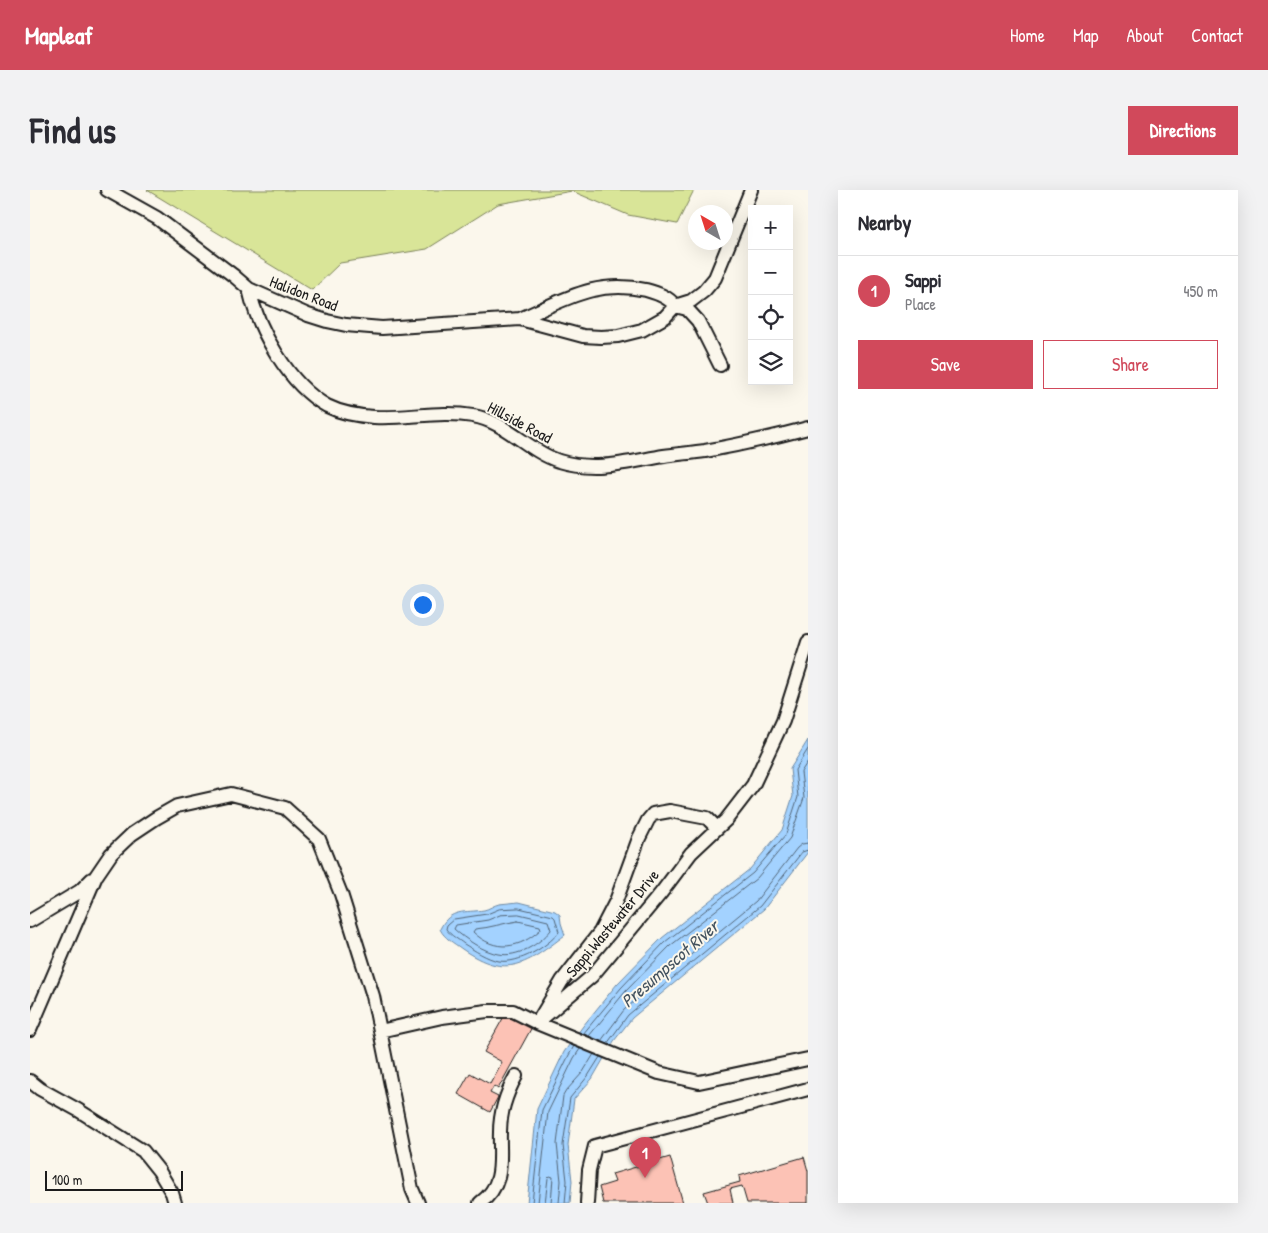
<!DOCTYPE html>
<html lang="en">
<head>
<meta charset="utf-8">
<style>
  :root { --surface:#fff; --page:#f2f2f3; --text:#2b2b33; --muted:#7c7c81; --line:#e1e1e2; --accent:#d1495b }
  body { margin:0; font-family:"Patrick Hand",sans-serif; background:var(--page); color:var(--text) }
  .controls { position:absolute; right:15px; top:15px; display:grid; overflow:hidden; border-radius:0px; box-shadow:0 5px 20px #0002 }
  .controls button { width:45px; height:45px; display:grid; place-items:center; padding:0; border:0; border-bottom:1px solid var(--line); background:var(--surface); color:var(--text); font:25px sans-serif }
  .compass { position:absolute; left:658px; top:15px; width:45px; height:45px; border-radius:50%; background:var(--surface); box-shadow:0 5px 20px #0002; rotate:321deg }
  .scale { position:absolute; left:15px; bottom:12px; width:138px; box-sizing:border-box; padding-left:5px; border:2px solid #1c1c1c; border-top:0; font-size:14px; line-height:18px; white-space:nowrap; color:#1c1c1c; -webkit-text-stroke:4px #fbf7ec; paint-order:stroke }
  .you { position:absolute; left:392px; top:414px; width:18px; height:18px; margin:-12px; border:4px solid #fff; border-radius:50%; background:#1a73e8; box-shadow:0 0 0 8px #1a73e833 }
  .badge { display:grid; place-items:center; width:32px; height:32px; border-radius:50%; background:var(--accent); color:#fff; font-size:16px; font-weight:700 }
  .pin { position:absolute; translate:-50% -41px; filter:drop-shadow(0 1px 2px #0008) }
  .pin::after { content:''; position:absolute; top:26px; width:18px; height:15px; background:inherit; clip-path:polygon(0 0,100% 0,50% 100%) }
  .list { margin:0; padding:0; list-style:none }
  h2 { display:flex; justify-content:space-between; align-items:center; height:65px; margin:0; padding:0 20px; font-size:21px }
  h2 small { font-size:16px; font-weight:400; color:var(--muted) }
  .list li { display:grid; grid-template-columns:32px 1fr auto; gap:15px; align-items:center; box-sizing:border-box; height:70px; padding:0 20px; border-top:1px solid var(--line) }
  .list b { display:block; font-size:19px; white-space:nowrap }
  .list p { margin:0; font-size:16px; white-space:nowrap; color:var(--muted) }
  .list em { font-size:16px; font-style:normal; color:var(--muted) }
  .actions { display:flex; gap:10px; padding:15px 20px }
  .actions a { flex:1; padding:11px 0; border:1px solid var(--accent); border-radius:0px; text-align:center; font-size:18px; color:var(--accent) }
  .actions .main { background:var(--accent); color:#fff }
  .icon { flex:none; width:28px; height:28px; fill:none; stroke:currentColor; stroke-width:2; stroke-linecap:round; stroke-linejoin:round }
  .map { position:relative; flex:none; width:778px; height:1013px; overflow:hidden; border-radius:0px }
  header { display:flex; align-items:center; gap:30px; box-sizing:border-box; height:70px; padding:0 25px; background:var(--accent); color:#fff }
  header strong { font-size:24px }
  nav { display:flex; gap:28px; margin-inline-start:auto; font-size:18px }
  .intro { display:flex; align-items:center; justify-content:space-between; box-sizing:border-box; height:120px; padding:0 30px }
  h1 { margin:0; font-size:35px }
  .button { padding:12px 22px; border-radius:0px; background:var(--accent); color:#fff; font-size:18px; font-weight:700 }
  main { display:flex; gap:30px; padding:0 30px }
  aside { flex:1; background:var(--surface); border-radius:0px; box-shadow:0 5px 20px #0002 }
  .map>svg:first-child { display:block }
  .green { fill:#d9e598; stroke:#7a805a }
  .water { fill:#a3d2ff; stroke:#6d89a4 }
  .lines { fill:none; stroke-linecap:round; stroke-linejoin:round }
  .shore { stroke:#526577; stroke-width:1 }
  .building { fill:#fcc2b5; stroke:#1c1c1c }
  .minor-casing { stroke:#1c1c1c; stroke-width:16 }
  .minor { stroke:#fbf7ec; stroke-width:12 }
  .labels { text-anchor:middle; stroke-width:4; stroke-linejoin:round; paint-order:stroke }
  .street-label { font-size:16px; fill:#1c1c1c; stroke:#fbf7ec }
  .water-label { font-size:18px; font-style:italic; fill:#445360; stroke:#fbf7ec }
</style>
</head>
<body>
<header>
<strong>Mapleaf</strong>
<nav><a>Home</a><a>Map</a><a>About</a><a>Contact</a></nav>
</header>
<div class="intro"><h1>Find us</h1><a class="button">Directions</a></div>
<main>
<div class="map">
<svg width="778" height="1013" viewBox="0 0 778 1013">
  <rect width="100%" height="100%" fill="#fbf7ec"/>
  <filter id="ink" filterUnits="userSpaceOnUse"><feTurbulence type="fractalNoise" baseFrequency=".02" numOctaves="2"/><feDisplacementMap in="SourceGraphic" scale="10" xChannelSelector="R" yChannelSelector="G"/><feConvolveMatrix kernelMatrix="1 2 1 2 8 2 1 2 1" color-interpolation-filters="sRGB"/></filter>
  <g filter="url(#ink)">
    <path class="green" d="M117,0h547l-17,34 -49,-9 -56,-24 -74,13 -71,45 -87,14 -28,27z"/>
    <path class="water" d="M778,550v112l-44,57 -132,109 -18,23 -22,38 -18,20 -6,46 4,36 -2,22h-43l10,-94 27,-57 19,-26 34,-42 45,-46 88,-69 32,-39 11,-34 -3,-27z
      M489,712l36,9 5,4 1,8 4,12c-38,29 -58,45 -103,14 -8,-6 -18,-11 -22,-20 10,-21 25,-16 44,-19 5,-1 10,-5 15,-6 7,-1 13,-1 20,-2z"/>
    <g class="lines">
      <path class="shore" d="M489,718l34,8 2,2 4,14c-12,15 -40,32 -60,29 -12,-2 -25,-11 -35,-17 -6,-5 -13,-8 -18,-15l1,-4 7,-6 33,-5 12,-5z
        M489,724l29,7 3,9c-11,14 -34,28 -52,24 -15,-2 -34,-15 -45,-25l2,-4 32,-5 12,-5z
        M488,731l22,5 1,3c-21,20 -46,24 -68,3l2,-3c15,-1 28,-6 43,-8z
        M553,844l38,-46 44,-46 88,-69 33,-39 12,-37 -3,-27 13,-21
        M559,846l36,-44 45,-46 87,-68 33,-40 14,-40 -3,-26 7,-11
        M571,851l23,-31 132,-109 41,-53 5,-4 6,-1
        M577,854l21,-29 132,-109 42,-54 6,-2
        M502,1013l10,-93 27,-55 5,-9
        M508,1013l10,-91 26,-54 6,-9
        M515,1013l3,-25 2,-2 3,1 -2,26
        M529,1013l2,-22 -4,-37 6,-48 3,-5 17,-19 11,-18
        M535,1013l2,-22 -4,-36 7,-47 18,-22 12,-19"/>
    </g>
    <path class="building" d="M476,823l26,14 -34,62 -4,-3 -4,7 8,4 -8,15 -32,-18 12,-21 20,11 12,-22 -18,-10z
      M640,967l13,46h-80l-4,-16 16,-5 -3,-8z
      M774,967l4,14v32h-61l-5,-17 -12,3 3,14h-25l-4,-11 36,-10 -1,-6z"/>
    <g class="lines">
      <g class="minor-casing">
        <path id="minor" d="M77,0l50,28 77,58 15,13 59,26 19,6 19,4 36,3 138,-9 63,17 18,1 17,-1 24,-6 23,-13 10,-11 16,-5 13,-10 11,-13 36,-88
          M219,99c9,41 40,96 78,117 14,7 32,10 47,11 33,2 66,-7 99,-1 32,5 55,35 86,45 36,11 69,1 105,-5 13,-2 27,-3 41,-5 34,-6 69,-14 103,-23
          M490,129c44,-19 76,-40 126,-29 11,3 23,7 29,16l12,3 11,12 22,44
          M778,452l-25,79 -30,64 -27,35 -35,33 -30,40 -69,83 -55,47 122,50 40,9 109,-23
          M0,731l50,-30 12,-12
          M0,840l66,-154 15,-22 21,-20 24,-16 21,-12 54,-12 54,14 34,31 22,55 32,102 39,193 6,14
          M350,841l62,-14 45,-6h26l24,12 25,-42 38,-49 16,-31 23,-63 9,-18 5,-6 17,-3 37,7 10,10
          M0,891l10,8 38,21 65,41 16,20 13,22 3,10
          M450,1013c26,-19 19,-44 20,-71 0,-21 6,-38 16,-56
          M557,1013l2,-33 6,-24 213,-57"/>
      </g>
      <use href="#minor" class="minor"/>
    </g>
  </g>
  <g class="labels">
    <g class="street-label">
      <text transform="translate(274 103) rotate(21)" y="6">Halidon Road</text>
      <text transform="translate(490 232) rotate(28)" y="6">Hillside Road</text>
      <text transform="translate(582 733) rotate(-50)" y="6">Sappi Wastewater Drive</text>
    </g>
    <g class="water-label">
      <text transform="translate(640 774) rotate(-41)" y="6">Presumpscot River</text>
    </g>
  </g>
</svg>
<div class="controls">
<button>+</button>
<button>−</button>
<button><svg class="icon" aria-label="locate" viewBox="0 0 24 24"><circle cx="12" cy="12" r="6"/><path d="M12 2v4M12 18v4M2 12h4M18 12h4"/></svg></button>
<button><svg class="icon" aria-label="layers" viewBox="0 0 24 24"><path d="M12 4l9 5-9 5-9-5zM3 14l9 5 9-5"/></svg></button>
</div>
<svg class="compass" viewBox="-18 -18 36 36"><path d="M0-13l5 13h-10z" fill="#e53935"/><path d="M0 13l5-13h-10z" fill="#7c7c81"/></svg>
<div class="scale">100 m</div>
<div class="you"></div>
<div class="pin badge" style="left:615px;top:988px">1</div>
</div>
<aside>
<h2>Nearby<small></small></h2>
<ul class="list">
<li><span class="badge">1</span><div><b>Sappi</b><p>Place</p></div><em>450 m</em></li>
</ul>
<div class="actions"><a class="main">Save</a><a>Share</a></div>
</aside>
</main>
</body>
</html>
